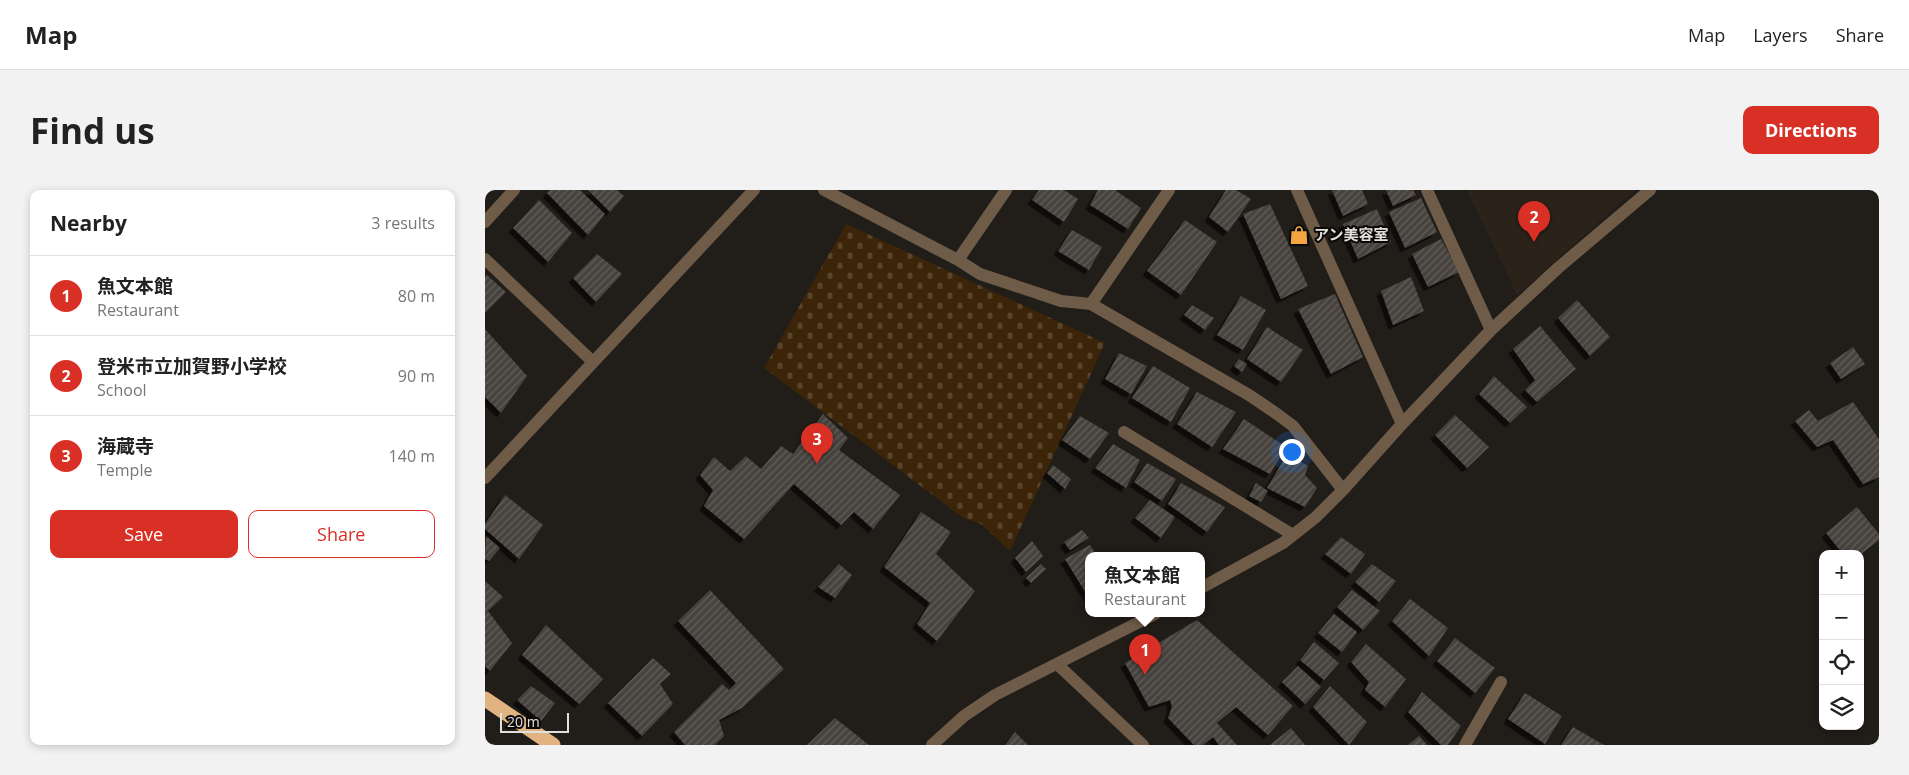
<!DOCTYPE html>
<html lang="en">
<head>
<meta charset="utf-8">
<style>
  :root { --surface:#fff; --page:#f2f2f2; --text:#222; --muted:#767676; --line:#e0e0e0; --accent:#d93025 }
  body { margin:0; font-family:"Open Sans","Noto Sans JP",sans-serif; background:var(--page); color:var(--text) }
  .controls { position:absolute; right:15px; bottom:15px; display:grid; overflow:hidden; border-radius:10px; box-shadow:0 2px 8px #0003 }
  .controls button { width:45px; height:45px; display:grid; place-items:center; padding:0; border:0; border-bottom:1px solid var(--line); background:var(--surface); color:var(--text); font:25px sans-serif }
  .scale { position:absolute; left:15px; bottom:12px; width:69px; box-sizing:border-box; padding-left:5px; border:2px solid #e2e0dd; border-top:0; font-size:14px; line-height:18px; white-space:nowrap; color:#e2e0dd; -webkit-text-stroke:4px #090806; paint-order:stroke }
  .you { position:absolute; left:806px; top:261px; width:18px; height:18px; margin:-12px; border:4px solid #fff; border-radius:50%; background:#1a73e8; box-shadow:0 0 0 8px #1a73e833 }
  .badge { display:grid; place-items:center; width:32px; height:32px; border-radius:50%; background:var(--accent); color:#fff; font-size:16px; font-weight:700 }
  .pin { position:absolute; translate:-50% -41px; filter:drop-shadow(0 1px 2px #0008) }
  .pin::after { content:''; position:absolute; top:26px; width:18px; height:15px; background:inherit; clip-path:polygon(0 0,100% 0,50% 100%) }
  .popup { position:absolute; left:600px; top:362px; width:120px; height:65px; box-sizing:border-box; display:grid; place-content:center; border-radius:10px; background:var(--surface); filter:drop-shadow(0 1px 4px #0005); font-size:16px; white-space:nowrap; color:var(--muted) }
  .popup b { font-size:19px; color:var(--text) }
  .popup::after { content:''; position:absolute; left:50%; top:100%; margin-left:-10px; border:10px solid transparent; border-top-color:var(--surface) }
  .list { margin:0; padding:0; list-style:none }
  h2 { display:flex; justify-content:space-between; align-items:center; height:65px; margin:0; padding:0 20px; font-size:21px }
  h2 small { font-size:16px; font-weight:400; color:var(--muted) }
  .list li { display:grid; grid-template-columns:32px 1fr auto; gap:15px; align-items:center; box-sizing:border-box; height:80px; padding:0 20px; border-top:1px solid var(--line) }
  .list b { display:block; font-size:19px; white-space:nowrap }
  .list p { margin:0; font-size:16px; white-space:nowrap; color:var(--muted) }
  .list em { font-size:16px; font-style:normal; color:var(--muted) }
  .actions { display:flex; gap:10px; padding:15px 20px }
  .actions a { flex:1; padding:11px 0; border:1px solid var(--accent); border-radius:10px; text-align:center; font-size:18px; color:var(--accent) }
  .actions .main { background:var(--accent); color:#fff }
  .icon { flex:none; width:28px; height:28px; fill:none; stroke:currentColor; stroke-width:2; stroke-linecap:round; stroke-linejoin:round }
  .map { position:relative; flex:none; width:1394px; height:555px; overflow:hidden; border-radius:10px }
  header { display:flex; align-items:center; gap:30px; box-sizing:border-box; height:70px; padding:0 25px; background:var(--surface); border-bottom:1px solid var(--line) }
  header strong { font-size:24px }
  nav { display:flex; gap:28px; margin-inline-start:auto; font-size:18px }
  .intro { display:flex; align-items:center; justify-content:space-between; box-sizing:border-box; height:120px; padding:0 30px }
  h1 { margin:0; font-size:35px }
  .button { padding:12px 22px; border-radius:10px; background:var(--accent); color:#fff; font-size:18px; font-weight:700 }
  main { display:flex; gap:30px; padding:0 30px }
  aside { flex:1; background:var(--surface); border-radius:10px; box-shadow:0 2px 8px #0003 }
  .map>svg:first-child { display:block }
  .built { fill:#2b231a }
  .cemetery { fill:url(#cemetery-stones) }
  .building { fill:url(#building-hatch); filter:url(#shadow) }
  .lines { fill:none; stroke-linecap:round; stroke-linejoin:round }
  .minor { stroke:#6f5c48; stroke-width:12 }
  .highway { stroke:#e1b380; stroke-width:15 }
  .labels { text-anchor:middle; stroke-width:4; stroke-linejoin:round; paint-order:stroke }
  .poi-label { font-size:15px; font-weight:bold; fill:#e2e0dd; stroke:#090806; text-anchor:start }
</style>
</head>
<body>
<header>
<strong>Map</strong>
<nav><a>Map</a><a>Layers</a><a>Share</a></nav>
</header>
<div class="intro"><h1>Find us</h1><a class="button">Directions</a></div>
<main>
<aside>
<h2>Nearby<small>3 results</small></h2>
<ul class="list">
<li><span class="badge">1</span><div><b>魚文本館</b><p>Restaurant</p></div><em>80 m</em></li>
<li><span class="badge">2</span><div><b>登米市立加賀野小学校</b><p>School</p></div><em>90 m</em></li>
<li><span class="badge">3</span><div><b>海蔵寺</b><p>Temple</p></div><em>140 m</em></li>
</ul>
<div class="actions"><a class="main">Save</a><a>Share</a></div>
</aside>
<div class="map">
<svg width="1394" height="555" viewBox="0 0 1394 555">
  <defs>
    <pattern id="cemetery-stones" width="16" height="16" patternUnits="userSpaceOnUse" patternTransform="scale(1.25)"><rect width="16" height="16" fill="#3b2407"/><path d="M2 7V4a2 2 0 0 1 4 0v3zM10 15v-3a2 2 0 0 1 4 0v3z" fill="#57442b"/></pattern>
    <pattern id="building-hatch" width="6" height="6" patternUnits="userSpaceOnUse" patternTransform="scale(1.25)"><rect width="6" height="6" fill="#47433e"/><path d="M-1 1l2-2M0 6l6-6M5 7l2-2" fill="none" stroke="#615e59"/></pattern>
    <filter id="shadow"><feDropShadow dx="-4.5" dy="4.5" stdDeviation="0" flood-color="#0009"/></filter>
  </defs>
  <rect width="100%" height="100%" fill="#211d19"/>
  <path class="built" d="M982,0h168l-118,105z"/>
  <path class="cemetery" d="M361,34l259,119 -95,208 -29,-27 -18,-6 -199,-150z"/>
  <path class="building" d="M65,0h30l25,24 -17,21 -41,-42z
    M103,0h29l7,6 -14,16z
    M554,0h25l14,9 -14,23 -32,-22z
    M613,0h17l26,18 -13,21 -38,-24z
    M741,0h10l15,9 -23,33 -19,-15z
    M847,0h30l6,14 -25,12z
    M901,0h27l3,5 -23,11z
    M936,8l16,34 -32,16 -16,-36z
    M54,10l33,33 -24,29 -35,-34z
    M785,14l38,82 -27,13 -38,-85z
    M892,19l14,33 -33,17 -15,-35z
    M700,30l32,22 -36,53 -34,-24z
    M587,40l30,17 -13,23 -31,-19z
    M956,49l18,33 -31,15 -16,-33z
    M112,64l25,20 -26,28 -23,-24z
    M2,85l19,17 -21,21v-37z
    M926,87l13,34 -31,14 -12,-34z
    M850,104l28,63 -32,17 -33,-65z
    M756,106l25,14 -23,40 -26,-15z
    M1092,110l33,37 -20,19 -32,-38z
    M707,115l22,13 -9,12 -21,-15z
    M1055,136l36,43 -39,33 -12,-12 10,-10 -22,-31z
    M782,137l36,23 -22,32 -34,-23z
    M0,139l42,47 -26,37 -16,-16z
    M1368,157l12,17 -24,15 -11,-16z
    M634,163l28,13 -16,28 -26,-15z
    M754,169l8,5 -5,8 -8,-6z
    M668,176l37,22 -19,34 -39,-24z
    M1009,186l33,31 -17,16 -31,-29z
    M712,202l39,20 -24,35 -35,-23z
    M1368,212l26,37v38l-16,7 -30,-44 -16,7 -22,-26 14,-11 9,11z
    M338,224l25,24 -9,12 61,45 -27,34 -19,-17 -13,13 -47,-41 -50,55 -40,-33 9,-16 -13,-15 14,-18 16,14 16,-15 15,13 20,-23 12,8z
    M970,225l34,32 -22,21 -32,-33z
    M595,226l29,17 -19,26 -28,-19z
    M759,229l42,28 -16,27 -47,-25z
    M628,254l27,16 -14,28 -31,-20z
    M802,264l21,12 -3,9 12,13 -12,19 -38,-19z
    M662,273l29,16 -14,22 -28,-19z
    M568,275l18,14 -6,10 -18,-16z
    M696,293l44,24 -18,25 -39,-28z
    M771,293l12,8 -7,11 -12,-6z
    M20,305l38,30 -24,34 -34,-30v-5z
    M665,310l25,17 -14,21 -26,-20z
    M1372,317l22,27v6l-19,15v-1h-17l-17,-21z
    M436,322l30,20 -15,22 39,37 -38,50 -20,-17 13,-21 -46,-36z
    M597,340l7,8 -19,12 -6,-8z
    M1,346l14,12 -11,13 -4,-2z
    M856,347l24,17 -14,20 -26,-20z
    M547,351l11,15 -17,16 -11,-14z
    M605,355l7,11h-8v42l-24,-39z
    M354,374l13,11 -17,23 -17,-11z
    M556,374l5,5 -15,14 -5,-5z
    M887,374l24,17 -17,21 -24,-20z
    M0,391l18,16 -15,14 24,32 -22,28 -5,-5z
    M225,400l74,79 -42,39 -23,12 5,16 -9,9h-30l-11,-13 48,-48 7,6 7,-7 -58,-62z
    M867,400l28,21 -17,19 -26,-23z
    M925,409l38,29 -19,28 -37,-35z
    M849,424l23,18 -15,20 -24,-19z
    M712,430l96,86 -25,29 -32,-28 -19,16 20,22h-18l-6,-8 -10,8h-9l-26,-27 4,-11 -2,-7 -21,7 -24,-44z
    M61,435l57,54 -24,25 -57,-49z
    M970,448l40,30 -20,25 -38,-32z
    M829,452l25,21 -15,17 -24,-20z
    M881,454l40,35 -21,28 -20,-17 4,-8 -18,-20z
    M168,468l18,16 -11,10 13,20 -31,32 -34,-33z
    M813,476l23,21 -16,17 -23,-22z
    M46,496l24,17 -14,18 -24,-21z
    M845,496l37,36 -18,23 -36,-38z
    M937,502l39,34 -13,19h-7l-33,-33z
    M1040,503l37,23 -17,28 -37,-25z
    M350,528l34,27h-62z
    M1088,537l31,18h-43z
    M806,538l14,17h-35z
    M530,542l13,13h-23z
    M934,546l8,9h-19z"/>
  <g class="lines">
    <path class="minor" d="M339,0l134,70 22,14 81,27 30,3 158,91 28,19 16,12 50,64
      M812,0l105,234
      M942,0l64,140
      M0,32l29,-32
      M0,69l108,103
      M473,70l48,-70
      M606,114l78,-114
      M639,242l169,103
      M0,288l269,-288
      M716,398l82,-45 33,-26 27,-27 59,-66 89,-94 67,-62 92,-78
      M572,474l86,81
      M447,555l32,-29 31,-21 160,-81
      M980,555l36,-63"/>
    <path class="highway" d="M0,509l68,46"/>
  </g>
  <defs>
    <g id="shop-bare" transform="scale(1.5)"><path d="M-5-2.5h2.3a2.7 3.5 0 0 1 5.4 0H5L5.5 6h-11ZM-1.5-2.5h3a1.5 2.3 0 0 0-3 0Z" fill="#f2a541" stroke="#090806" stroke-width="2.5" paint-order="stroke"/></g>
  </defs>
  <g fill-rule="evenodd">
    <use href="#shop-bare" x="814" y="45"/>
  </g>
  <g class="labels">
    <g class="poi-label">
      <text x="829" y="50">アン美容室</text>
    </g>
  </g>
</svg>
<div class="controls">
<button>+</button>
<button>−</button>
<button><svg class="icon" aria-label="locate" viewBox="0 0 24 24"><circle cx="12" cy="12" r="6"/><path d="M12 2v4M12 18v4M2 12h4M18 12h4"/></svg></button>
<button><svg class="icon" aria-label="layers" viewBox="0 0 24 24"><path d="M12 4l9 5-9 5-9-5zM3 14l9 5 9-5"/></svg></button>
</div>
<div class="scale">20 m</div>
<div class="you"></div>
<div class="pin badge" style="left:660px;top:485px">1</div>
<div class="popup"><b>魚文本館</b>Restaurant</div>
<div class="pin badge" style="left:1049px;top:52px">2</div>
<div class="pin badge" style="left:332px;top:274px">3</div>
</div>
</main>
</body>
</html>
